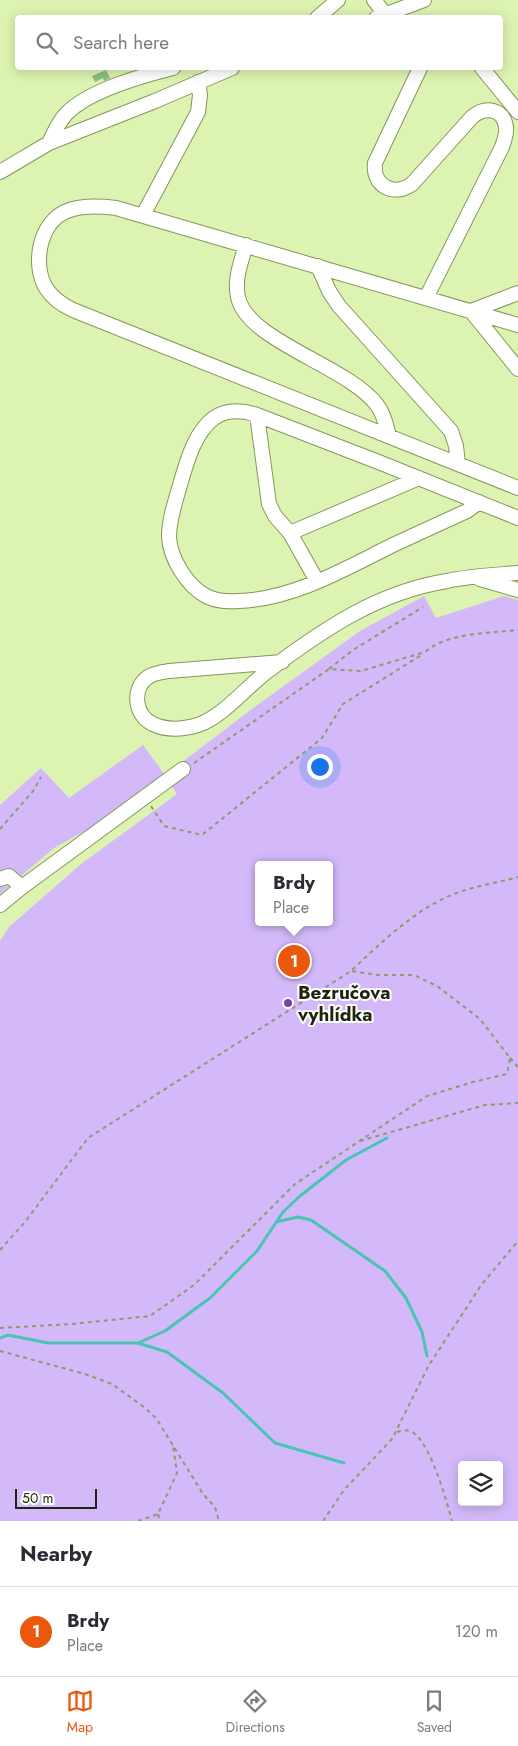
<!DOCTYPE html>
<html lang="en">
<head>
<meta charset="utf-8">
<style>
  :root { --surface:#fff; --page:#f2f2f3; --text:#2b2b33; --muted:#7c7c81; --line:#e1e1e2; --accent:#ea580c }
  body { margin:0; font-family:Jost,sans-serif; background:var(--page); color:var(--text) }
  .controls { position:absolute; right:15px; bottom:15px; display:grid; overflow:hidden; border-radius:5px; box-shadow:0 2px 12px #0003 }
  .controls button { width:45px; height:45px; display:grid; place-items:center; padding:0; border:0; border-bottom:1px solid var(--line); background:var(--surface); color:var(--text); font:25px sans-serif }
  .scale { position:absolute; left:15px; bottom:12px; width:82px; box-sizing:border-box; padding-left:5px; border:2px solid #1e250b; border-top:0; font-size:14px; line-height:18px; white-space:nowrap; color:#1e250b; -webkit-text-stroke:4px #fff; paint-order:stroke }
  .you { position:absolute; left:319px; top:766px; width:18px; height:18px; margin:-12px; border:4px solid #fff; border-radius:50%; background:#1a73e8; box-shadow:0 0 0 8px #1a73e833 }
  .badge { display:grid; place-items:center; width:32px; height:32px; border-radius:50%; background:var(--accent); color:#fff; font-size:16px; font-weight:700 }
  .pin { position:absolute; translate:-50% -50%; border:2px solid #fff; box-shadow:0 1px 5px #0006 }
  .popup { position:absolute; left:255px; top:861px; width:78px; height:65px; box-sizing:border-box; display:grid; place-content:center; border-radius:5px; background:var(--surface); filter:drop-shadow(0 1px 4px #0005); font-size:16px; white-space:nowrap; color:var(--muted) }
  .popup b { font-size:19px; color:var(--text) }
  .popup::after { content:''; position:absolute; left:50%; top:100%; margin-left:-10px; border:10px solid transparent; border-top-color:var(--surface) }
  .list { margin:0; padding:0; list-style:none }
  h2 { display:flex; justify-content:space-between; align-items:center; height:65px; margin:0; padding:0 20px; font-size:21px }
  h2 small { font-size:16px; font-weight:400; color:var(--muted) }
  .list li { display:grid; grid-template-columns:32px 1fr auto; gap:15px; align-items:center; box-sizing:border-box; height:90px; padding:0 20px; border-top:1px solid var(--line) }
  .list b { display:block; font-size:19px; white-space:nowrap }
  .list p { margin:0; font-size:16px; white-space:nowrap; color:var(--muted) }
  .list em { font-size:16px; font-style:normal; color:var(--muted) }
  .icon { flex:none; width:28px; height:28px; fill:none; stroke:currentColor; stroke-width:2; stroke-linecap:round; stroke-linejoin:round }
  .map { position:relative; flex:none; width:518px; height:1521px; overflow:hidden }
  .search { position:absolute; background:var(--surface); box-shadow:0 2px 12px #0003; left:15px; right:15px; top:15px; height:55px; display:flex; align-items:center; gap:12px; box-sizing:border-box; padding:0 18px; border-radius:5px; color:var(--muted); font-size:19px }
  .sheet { height:155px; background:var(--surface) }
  nav { display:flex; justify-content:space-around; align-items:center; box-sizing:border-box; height:70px; border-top:1px solid var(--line); background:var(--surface); font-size:14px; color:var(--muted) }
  nav a { display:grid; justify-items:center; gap:2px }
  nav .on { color:var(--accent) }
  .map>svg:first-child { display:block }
  .green { fill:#d3b9f9; fill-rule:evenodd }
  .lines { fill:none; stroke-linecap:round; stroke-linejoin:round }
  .stream { stroke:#48c5b5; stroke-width:3 }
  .building { fill:#8cbc88 }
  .minor-casing { stroke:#849759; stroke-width:16 }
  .path { stroke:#8b9b6a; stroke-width:2; stroke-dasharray:4 4; stroke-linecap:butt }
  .minor { stroke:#fff; stroke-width:14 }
  .poi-dot { fill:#7a40b6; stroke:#fff; stroke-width:2 }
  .labels { text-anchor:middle; stroke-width:4; stroke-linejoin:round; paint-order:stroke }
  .poi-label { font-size:19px; font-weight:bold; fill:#1e250b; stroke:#fff; text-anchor:start }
</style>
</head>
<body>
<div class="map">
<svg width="518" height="1521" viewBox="0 0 518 1521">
  <rect width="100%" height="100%" fill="#ddf3b1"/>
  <path class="green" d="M424,596l12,22 68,-22 14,4v921h-518v-580l9,-14 72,-63 96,-70 -12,-18 -64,46 -47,26 -54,46v-89l41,-37 28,30 74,-53 22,30 91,-69 104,-75zM259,865h70v57h-70zM462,1465h37v37h-37z"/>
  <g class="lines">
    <path class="stream" d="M276,1222l22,-5 13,3 74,51 21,27 16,34 5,24
      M0,1338l8,-3 40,8h90l27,-12 45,-33 47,-47 26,-39 17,-16 46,-36 41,-22
      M138,1343l29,9 56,41 52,50 69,20"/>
  </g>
  <path class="building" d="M106,70l4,8 -6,3 -1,-3 -8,4 -3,-6z"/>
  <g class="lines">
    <g class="minor-casing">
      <path id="minor" d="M374,0l11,14
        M317,18l21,-18
        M376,18l48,-18
        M420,68l-45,95c-3,23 19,34 37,21l60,-67c13,-11 31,-9 34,10 1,7 -2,14 -4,20l-76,151
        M482,68l36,44
        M49,143c5,-10 9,-21 18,-30 23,-23 74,-37 106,-45
        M0,172l49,-29 106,-42 77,-33
        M143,215l55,-103 2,-17 -2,-13
        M246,245c-5,17 -12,35 -8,52 9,44 110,69 139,108 7,9 9,20 12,31
        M318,266l11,25 10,15 112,125 5,15 2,18
        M518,293l-47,18 47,58
        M518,325l-402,-117c-16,-2 -34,-3 -49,3 -28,11 -35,54 -21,77 7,11 16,17 27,22l445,178
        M257,415l12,89 6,12 15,17 27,48
        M479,502l-12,9c-24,11 -48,22 -72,33 -49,24 -100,55 -156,57 -11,1 -23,0 -33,-5 -19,-10 -36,-38 -37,-59 0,-20 8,-40 13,-59 6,-20 14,-47 32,-60 13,-9 28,-8 43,-3l124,48 137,55
        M290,533l129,-55
        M480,579l38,11
        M282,662l-113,9c-7,1 -15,2 -21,6 -17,12 -13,39 5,47 14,7 31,5 45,1 26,-9 49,-39 71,-55 55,-41 109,-78 178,-89 23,-5 47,-6 71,-8
        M0,879l9,-3 13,11
        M0,905l22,-18 161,-118"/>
    </g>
    <path class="path" d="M329,669l24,-19 70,-43
      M194,763l135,-94 32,2 64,-19c21,-19 65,-19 93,-22
      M151,806l13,20 38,9 120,-97 21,-34 80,-50
      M0,829l34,-39 7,-13
      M510,1058l8,9
      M360,1141l125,-36 33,-2
      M0,1250l25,-28 63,-84 263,-167c31,-29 63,-61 103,-77 20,-8 43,-11 64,-17
      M0,1328l72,-4 78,-8 44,-31 101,-101 132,-88 46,-14 34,-8 3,-16 -30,-39 -43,-33 -23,-11h-36l-27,-4
      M0,1351l85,23 27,10 32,23 12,11 47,76 12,13 4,14
      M397,1432c6,-2 13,-3 18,2 17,15 31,65 37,87
      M158,1514l2,7
      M138,1521l20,-7 19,-41 -4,-27
      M323,1521l21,-31 48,-51 37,-74 53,-81 36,-43"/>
    <use href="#minor" class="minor"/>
  </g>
  <circle class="poi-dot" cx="288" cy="1003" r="5"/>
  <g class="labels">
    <g class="poi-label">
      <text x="298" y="999">Bezručova<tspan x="298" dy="22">vyhlídka</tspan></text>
    </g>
  </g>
</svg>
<div class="controls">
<button><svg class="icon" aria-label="layers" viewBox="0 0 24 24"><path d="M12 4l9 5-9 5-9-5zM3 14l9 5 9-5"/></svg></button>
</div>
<div class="scale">50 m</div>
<div class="you"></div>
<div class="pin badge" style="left:294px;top:961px">1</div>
<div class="popup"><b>Brdy</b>Place</div>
<div class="search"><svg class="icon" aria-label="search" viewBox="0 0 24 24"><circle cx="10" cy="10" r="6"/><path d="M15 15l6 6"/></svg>Search here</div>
</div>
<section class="sheet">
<h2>Nearby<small></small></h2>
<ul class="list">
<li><span class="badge">1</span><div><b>Brdy</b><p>Place</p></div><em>120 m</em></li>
</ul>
</section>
<nav>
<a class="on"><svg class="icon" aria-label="map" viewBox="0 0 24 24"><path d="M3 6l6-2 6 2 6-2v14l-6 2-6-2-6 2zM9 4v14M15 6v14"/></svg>Map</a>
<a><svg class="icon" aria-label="directions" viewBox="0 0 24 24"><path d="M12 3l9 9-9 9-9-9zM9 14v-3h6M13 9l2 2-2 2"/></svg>Directions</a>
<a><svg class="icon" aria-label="saved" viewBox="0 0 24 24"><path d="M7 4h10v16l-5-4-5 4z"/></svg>Saved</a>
</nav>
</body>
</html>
